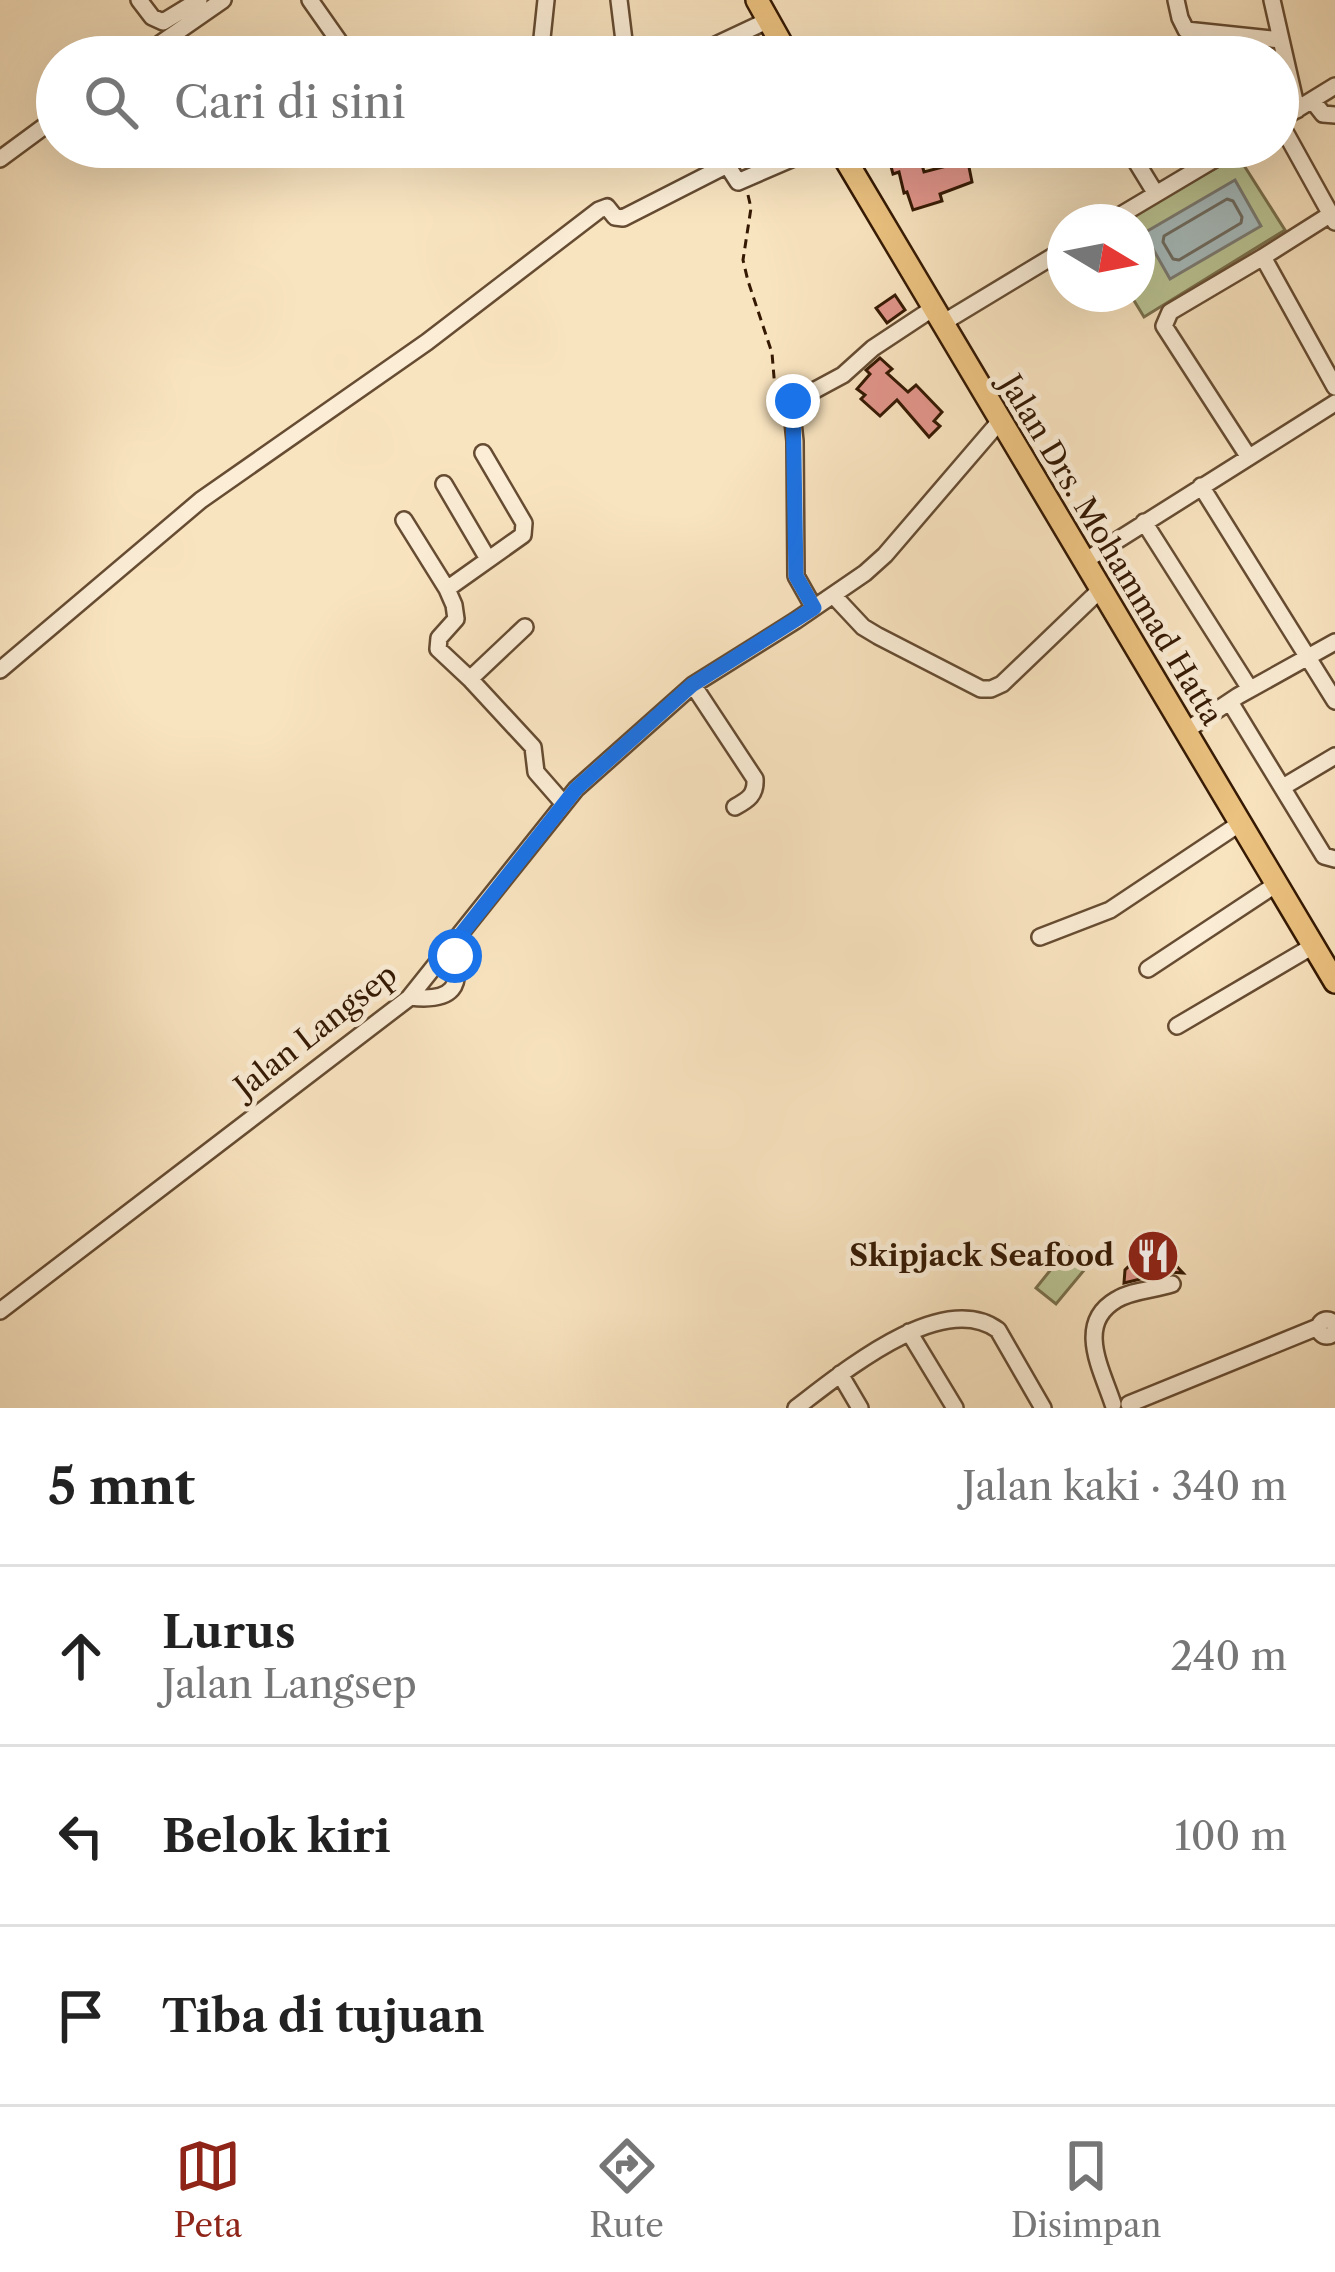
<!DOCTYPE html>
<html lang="id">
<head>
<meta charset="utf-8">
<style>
  :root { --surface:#fff; --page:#f6f6f6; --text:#222; --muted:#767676; --line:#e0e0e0; --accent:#8f2418 }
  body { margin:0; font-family:"Libre Caslon Text",serif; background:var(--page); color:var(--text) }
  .compass { position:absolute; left:1047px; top:204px; width:108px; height:108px; border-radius:50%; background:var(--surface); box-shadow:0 12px 48px #0002; rotate:100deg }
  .stop { position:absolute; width:36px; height:36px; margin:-27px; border:9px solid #1a73e8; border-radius:50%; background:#fff }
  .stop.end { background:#1a73e8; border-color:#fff; box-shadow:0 3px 12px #0008 }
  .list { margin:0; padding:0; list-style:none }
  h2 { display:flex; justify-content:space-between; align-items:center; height:156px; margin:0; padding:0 48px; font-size:51px }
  h2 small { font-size:39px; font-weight:400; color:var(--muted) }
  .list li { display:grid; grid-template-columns:78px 1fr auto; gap:36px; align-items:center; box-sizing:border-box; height:180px; padding:0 48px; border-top:3px solid var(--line) }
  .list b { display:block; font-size:45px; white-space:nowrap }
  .list p { margin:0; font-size:39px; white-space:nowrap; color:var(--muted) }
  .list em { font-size:39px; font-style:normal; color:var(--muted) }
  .icon { flex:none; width:66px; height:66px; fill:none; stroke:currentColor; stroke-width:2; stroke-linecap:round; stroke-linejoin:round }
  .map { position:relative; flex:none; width:1335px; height:1408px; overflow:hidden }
  .search { position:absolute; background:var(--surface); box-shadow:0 12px 48px #0002; left:36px; right:36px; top:36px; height:132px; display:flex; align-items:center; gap:30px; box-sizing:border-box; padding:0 42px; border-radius:66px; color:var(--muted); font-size:45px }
  .sheet { height:696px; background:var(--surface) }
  nav { display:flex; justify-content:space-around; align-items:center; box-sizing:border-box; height:168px; border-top:3px solid var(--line); background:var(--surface); font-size:33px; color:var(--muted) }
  nav a { display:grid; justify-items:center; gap:6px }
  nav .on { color:var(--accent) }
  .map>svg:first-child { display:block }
  .green { fill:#bac595; stroke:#786f4c; stroke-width:3 }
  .water { fill:#a4bbbe; stroke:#787a73; stroke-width:3 }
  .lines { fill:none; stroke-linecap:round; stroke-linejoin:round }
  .shore { stroke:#6c6a60; stroke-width:3 }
  .building { fill:#e2958b; stroke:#351903; stroke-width:3 }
  .minor-casing { stroke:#664c32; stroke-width:20 }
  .major-casing { stroke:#351903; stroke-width:26 }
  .path { stroke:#351903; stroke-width:3; stroke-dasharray:9 6; stroke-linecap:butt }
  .minor { stroke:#fbedd6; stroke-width:15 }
  .major { stroke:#ecc280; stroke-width:21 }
  .route { stroke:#1a73e8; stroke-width:15 }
  .labels { text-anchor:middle; stroke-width:10; stroke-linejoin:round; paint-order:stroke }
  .street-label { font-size:30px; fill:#351903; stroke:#fbedd6 }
  .poi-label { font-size:30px; font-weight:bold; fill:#351903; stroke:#fbedd6; text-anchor:end }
</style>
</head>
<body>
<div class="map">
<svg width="1335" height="1408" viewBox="0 0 1335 1408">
  <rect width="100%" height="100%" fill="#f9e4c0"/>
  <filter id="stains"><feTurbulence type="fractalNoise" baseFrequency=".00167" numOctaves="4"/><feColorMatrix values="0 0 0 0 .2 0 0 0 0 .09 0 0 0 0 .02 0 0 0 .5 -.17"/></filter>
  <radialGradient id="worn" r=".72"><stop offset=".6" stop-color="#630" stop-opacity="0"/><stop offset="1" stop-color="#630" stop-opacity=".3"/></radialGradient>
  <path class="green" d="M1238,156l47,74 -141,87 -14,-23h7v-72h-18z
    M1069,1247l21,16 -34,41 -20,-16z"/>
  <path class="water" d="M1235,180l26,46 -91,53 -26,-46z"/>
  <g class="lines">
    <path class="shore" d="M1227,199l6,2 9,16 -1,6 -62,37 -6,-1 -10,-17 1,-6z"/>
  </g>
  <path class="building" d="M944,147h21l7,35 -32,12 2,7 -29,9 -6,-18 -3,1 -5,-21 -6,2 -4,-15 29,-9 6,22 23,-6z
    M895,295l10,15 -18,13 -11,-15z
    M880,358l12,11 -5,4 21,19 8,-7 26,27 -8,9 6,5 -11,11 -32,-37 -17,16 -19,-17 4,-4 -8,-6 13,-15 -4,-4z
    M1154,1242l29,31 -14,-1 -45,11 1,-13z"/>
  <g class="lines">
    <g class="minor-casing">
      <path id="minor" d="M139,0l13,17 11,5 36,-22
        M310,0l40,57
        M619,0l7,57
        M1176,0l4,18 6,12 95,10
        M1272,0l25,110
        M141,57l82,-57
        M540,57l6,-57
        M690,57l79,-37
        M1312,100l11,14 12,1
        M1291,113l44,-27
        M1279,121l56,101
        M720,147l7,18 11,17 81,-35
        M0,159l57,-42
        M1137,163l19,31
        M1331,214l-68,43 72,130
        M1109,222l126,-75
        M941,324l124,-75
        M1248,456l-84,-130 6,-14 93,-55
        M444,484l44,75
        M1201,486l134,215
        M404,520l43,69 76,-54 1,-12 -41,-70
        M1144,522l106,167
        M1083,562l252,-159
        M447,589l7,16 2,14 -17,19 -1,11 32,30 63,68 3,25 28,32
        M833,595l30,32 15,9 103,53h10l11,-5 98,-94
        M814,608l-18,-32 -1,-135 -4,-38 52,-28 30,-27 59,-39
        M0,670l201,-170 226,-158 172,-132 8,-3 8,10 8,1 104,-53
        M470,679l55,-52
        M693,685l62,94c1,16 -7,21 -20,28
        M1230,702l94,154 11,3
        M1184,732l54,-36 97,-54
        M1283,787l52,-31
        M1040,937l70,-27 129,-86
        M1148,969l127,-84
        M410,997c42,5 55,-9 42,-51
        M1177,1026l136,-80
        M0,1311l409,-313 167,-209 117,-104 102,-64 70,-48 20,-18 115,-134
        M1319 1328a8 8 0 1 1 16 0a8 8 0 1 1-16 0Z
        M909,1332l46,76
        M840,1374l20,34
        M1113,1404c-11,-34 -38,-80 3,-104 16,-10 38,-10 56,-16
        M1129,1404l189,-77
        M796,1408c45,-34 145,-119 202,-78l45,78"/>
    </g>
    <g class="major-casing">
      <path id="major" d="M757,0l32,57
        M838,147l497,835"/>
    </g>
    <path class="path" d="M748,195l3,13 -8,52 5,21 24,72 4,48"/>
    <use href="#minor" class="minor"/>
    <use href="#major" class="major"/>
  </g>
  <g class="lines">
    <path class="route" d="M455,956l-3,-10 124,-157 116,-104 122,-77 -18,-32 -3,-175"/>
  </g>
  <defs>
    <g id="restaurant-disc" transform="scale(2.7)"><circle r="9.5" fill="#8f2418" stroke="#fbedd6"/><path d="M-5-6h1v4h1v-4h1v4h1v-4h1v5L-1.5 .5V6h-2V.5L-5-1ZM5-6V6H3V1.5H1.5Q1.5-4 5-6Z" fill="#fff"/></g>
  </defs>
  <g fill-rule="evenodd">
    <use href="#restaurant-disc" x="1153" y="1256"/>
  </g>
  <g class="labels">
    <g class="street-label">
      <text transform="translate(1111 550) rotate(59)" y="10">Jalan Drs. Mohammad Hatta</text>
      <text transform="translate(316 1031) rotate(-38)" y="10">Jalan Langsep</text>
    </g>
    <g class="poi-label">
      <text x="1114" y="1266">Skipjack Seafood</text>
    </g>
  </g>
  <rect width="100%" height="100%" filter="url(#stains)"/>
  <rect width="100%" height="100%" fill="url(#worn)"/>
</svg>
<svg class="compass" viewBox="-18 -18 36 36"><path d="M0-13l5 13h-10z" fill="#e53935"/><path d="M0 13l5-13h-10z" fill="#767676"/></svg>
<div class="stop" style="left:455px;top:956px"></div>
<div class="stop end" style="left:793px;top:401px"></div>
<div class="search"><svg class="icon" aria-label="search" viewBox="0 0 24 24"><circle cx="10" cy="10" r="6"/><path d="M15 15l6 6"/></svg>Cari di sini</div>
</div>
<section class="sheet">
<h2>5 mnt<small>Jalan kaki · 340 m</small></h2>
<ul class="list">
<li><svg class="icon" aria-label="ahead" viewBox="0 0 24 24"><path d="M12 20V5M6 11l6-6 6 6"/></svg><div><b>Lurus</b><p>Jalan Langsep</p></div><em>240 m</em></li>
<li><svg class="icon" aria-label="left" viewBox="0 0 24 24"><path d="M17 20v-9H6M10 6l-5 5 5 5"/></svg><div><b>Belok kiri</b></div><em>100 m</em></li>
<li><svg class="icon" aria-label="arrive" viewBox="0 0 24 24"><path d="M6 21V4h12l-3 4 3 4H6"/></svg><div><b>Tiba di tujuan</b></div></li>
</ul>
</section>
<nav>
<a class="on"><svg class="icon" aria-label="map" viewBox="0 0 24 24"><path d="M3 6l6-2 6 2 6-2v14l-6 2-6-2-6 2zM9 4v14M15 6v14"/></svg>Peta</a>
<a><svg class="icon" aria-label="directions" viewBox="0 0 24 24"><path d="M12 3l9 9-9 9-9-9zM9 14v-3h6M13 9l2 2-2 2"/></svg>Rute</a>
<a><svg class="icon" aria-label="saved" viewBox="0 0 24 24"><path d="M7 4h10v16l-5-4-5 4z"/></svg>Disimpan</a>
</nav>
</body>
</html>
